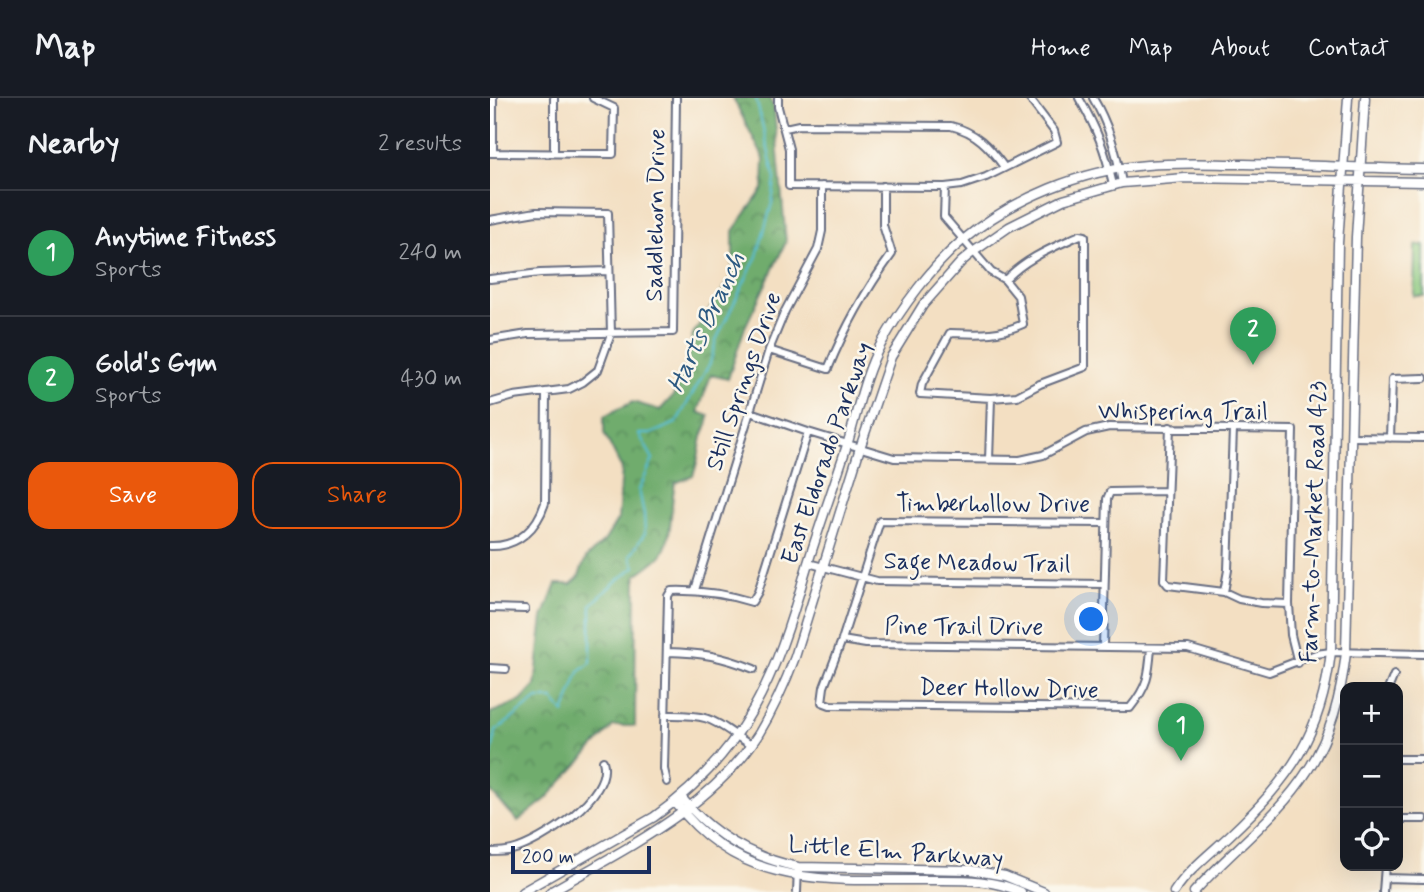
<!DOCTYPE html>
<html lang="en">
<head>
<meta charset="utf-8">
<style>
  :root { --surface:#171b24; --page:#242831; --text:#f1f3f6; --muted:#9ea1a6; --line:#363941; --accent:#ea580c }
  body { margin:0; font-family:Mynerve,sans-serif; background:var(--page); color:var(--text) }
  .controls { position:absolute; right:21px; bottom:21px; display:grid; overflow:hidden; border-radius:14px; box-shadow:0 7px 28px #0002 }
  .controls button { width:63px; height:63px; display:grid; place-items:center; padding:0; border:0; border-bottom:2px solid var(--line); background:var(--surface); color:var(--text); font:35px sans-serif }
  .scale { position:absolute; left:21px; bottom:18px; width:140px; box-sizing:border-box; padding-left:7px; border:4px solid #1b2f5e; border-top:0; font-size:19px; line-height:24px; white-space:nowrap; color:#1b2f5e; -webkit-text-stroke:5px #fbf7ec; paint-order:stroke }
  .you { position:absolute; left:602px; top:522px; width:24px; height:24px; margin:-18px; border:5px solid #fff; border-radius:50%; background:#1a73e8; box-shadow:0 0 0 10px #1a73e833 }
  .badge { display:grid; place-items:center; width:46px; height:46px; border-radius:50%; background:var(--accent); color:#fff; font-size:23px; font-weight:700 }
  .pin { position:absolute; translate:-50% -58px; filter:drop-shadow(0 2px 4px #0008) }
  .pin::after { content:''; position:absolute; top:37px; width:24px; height:21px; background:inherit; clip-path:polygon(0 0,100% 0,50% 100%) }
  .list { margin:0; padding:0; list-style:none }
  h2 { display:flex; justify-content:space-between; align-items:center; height:91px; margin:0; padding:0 28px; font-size:30px }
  h2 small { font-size:23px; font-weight:400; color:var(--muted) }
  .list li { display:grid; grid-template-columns:46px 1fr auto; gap:21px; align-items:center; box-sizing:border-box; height:126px; padding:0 28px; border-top:2px solid var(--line) }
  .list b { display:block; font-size:26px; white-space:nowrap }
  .list p { margin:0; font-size:23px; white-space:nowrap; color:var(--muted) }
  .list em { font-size:23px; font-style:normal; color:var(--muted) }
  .actions { display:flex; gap:14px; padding:21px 28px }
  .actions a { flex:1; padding:16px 0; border:2px solid var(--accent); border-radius:21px; text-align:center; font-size:24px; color:var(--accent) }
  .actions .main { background:var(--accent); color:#fff }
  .icon { flex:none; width:38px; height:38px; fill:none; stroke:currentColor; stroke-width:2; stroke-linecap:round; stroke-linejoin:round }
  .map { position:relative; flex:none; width:934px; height:794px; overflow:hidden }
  header { display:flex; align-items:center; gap:42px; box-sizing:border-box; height:98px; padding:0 35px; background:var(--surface); border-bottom:2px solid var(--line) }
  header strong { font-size:33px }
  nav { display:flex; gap:38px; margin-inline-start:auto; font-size:24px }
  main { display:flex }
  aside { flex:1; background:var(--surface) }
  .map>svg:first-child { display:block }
  .green { fill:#8ac87e; stroke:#527c6e; stroke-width:2 }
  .forest { fill:url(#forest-crowns); stroke:#456e66; stroke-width:2 }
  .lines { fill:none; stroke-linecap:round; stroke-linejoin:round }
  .stream { stroke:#57bed5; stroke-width:2 }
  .minor-casing { stroke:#676d81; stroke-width:10 }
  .major-casing { stroke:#676d81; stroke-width:11 }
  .minor { stroke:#fff; stroke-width:6 }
  .major { stroke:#fff; stroke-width:8 }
  .labels { text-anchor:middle; stroke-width:5; stroke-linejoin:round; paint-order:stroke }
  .street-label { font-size:24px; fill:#1b2f5e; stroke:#fbf7ec }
  .water-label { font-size:26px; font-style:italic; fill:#2d5a82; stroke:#fbf7ec }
</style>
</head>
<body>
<header>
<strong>Map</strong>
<nav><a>Home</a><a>Map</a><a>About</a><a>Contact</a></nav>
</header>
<main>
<aside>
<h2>Nearby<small>2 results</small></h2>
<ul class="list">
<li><span class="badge" style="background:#2e9e5b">1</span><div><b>Anytime Fitness</b><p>Sports</p></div><em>240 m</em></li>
<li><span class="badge" style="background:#2e9e5b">2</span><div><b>Gold's Gym</b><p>Sports</p></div><em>430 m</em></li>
</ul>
<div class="actions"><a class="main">Save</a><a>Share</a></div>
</aside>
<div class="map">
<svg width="934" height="794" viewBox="0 0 934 794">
  <defs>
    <pattern id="forest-crowns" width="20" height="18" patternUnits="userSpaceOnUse" patternTransform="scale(1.75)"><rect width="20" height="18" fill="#6fac6d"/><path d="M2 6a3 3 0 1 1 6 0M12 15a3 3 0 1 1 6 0" fill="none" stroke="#5a8c5d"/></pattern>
  </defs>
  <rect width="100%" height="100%" fill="#fbf7ec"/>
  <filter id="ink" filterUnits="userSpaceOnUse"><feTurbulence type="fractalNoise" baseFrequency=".0143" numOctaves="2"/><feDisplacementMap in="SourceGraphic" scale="14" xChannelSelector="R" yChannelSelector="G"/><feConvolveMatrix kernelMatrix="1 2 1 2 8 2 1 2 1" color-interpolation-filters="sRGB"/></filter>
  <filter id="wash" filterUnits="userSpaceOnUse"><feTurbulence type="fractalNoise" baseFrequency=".00686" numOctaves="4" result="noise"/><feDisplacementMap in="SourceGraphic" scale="28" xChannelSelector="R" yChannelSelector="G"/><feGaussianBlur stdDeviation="1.57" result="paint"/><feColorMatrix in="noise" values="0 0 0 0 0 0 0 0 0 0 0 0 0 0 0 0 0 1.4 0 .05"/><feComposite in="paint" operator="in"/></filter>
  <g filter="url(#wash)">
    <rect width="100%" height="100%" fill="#f3dfc2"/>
    <path class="green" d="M934,145v53h-10l1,-50 8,-1z"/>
    <path class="forest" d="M243,0h37l4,10 12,134 -41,85 -17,52 -17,-4 -13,37 11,4c0,8 -5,13 -7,21 -3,14 -4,26 -9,39l-18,7c-5,21 -2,55 -13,71 -6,8 -18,15 -26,21l-1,151h-22l-67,73 -28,22 -28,-30v-78l31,-12 14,-15 8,-69 13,-33h15l7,-6 8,-20 19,-18 13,-21 4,-50 -18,-36v-17l29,-14 27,8 13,-14 13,-31 7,-31 40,-59v-44l30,-42 1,-30z"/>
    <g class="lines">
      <path class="stream" d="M0,664l6,-31 41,-32h16l11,14 15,-41 12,-9v-58l23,-22 21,-16 -5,-11 15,-23 -1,-19 -5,-24 14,-31 -14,-25h11l26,-11 34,-60 6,-23 41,-84 15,-53 3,-24 -19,-81"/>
    </g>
  </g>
  <g filter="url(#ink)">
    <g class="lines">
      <g class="minor-casing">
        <path id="minor" d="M64,0v55
          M288,0v9l11,42v37l156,1 17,-2 24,-8 71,-35 -3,-11 -25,-33
          M589,0c18,31 26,52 34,87
          M603,0c16,27 24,55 29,85
          M295,30l14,-3 152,1c25,6 38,20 53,41
          M0,55l123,1 1,-46 -21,-10
          M3,55v-55
          M455,89l-1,30 47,55 14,8 13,16 5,28c-27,12 -44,10 -73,9l-28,51 -2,10 71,4 26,-2 23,-12 45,-17v-131l-5,-1c-28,13 -54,23 -75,45
          M0,122l46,-8 72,1 3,121 -13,36 -15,12 -14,7 -55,7 -24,7
          M0,181l50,-6 68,-2
          M0,242l38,-6 145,-2 3,-234
          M279,252l59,19c17,-42 37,-78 64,-115l-9,-29v-39
          M260,314l58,20 86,26 126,2 23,-5 43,-23 23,-5 184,3 -4,174 2,31 7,28
          M680,329l-6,153 4,5 56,7 15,7 22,4 28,1
          M861,339l73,1
          M900,340l2,-59 32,-1
          M499,362l2,-62
          M616,425l-226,-2 -38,119 -18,47 -2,15 8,3 300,3c18,-22 19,-33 21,-60
          M0,448c28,1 47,-18 55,-43l1,-110
          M318,465l69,18 227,3
          M205,492l74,-240 16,-39 33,-62 4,-18v-45
          M734,494l4,-22 5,-141
          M0,510l35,1
          M352,542l24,4 322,4 81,24 47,-18 15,-2 93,2
          M613,548l4,-147 3,-7 57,-1
          M177,554c35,1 54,4 87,17
          M0,570l16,1
          M899,589l5,-12
          M175,617c48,-1 47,5 85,30
          M908,661h26
          M177,684l-3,-13 4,-173 3,-5c29,-1 54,3 81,11l6,-10 50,-160
          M908,721h26
          M0,754c7,0 15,0 22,-2 28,-7 102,-54 91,-89
          M894,780l40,1
          M307,794l1,-25
          M893,794l2,-26"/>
      </g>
      <g class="major-casing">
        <path id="major" d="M191,699c31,38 69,60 117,70l173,3 34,6 39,16
          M185,704c68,90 158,77 258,78 30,0 60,-1 88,12
          M32,794l132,-75c91,-64 122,-141 151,-244 13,-44 29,-87 43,-131 10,-33 17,-69 33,-98 20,-36 51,-78 82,-104 50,-42 119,-70 184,-75 33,-3 66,-1 98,-1 60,1 119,4 179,5
          M60,794c74,-43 160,-83 208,-157 15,-25 27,-51 37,-78l65,-209 31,-91 32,-52 38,-43 12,-10 36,-25 54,-27 59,-17 63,-5 239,4
          M684,794c14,-22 37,-39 56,-57 60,-57 91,-98 101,-183l7,-409 10,-145
          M704,794c37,-41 85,-76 114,-122 24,-36 33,-76 38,-117l10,-416 9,-139"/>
      </g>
      <use href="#minor" class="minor"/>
      <use href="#major" class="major"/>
    </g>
  </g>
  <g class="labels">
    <g class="street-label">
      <text transform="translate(165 117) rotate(-89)" y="8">Saddlehorn Drive</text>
      <text transform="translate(253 283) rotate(-71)" y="8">Still Springs Drive</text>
      <text x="693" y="321">Whispering Trail</text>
      <text transform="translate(336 355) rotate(-71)" y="8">East Eldorado Parkway</text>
      <text x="503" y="413">Timberhollow Drive</text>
      <text transform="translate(823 424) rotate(-88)" y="8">Farm-to-Market Road 423</text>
      <text transform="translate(487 464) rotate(1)" y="8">Sage Meadow Trail</text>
      <text x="474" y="536">Pine Trail Drive</text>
      <text transform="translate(519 590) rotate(1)" y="8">Deer Hollow Drive</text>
      <text transform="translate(406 753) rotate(4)" y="8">Little Elm Parkway</text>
    </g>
    <g class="water-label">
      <text transform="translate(215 224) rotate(-65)" y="9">Harts Branch</text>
    </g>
  </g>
</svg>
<div class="controls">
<button>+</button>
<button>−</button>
<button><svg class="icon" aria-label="locate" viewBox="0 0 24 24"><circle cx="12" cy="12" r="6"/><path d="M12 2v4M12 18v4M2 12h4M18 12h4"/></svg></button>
</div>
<div class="scale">200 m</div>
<div class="you"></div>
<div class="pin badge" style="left:691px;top:663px;background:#2e9e5b">1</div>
<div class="pin badge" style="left:763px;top:267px;background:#2e9e5b">2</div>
</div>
</main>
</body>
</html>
